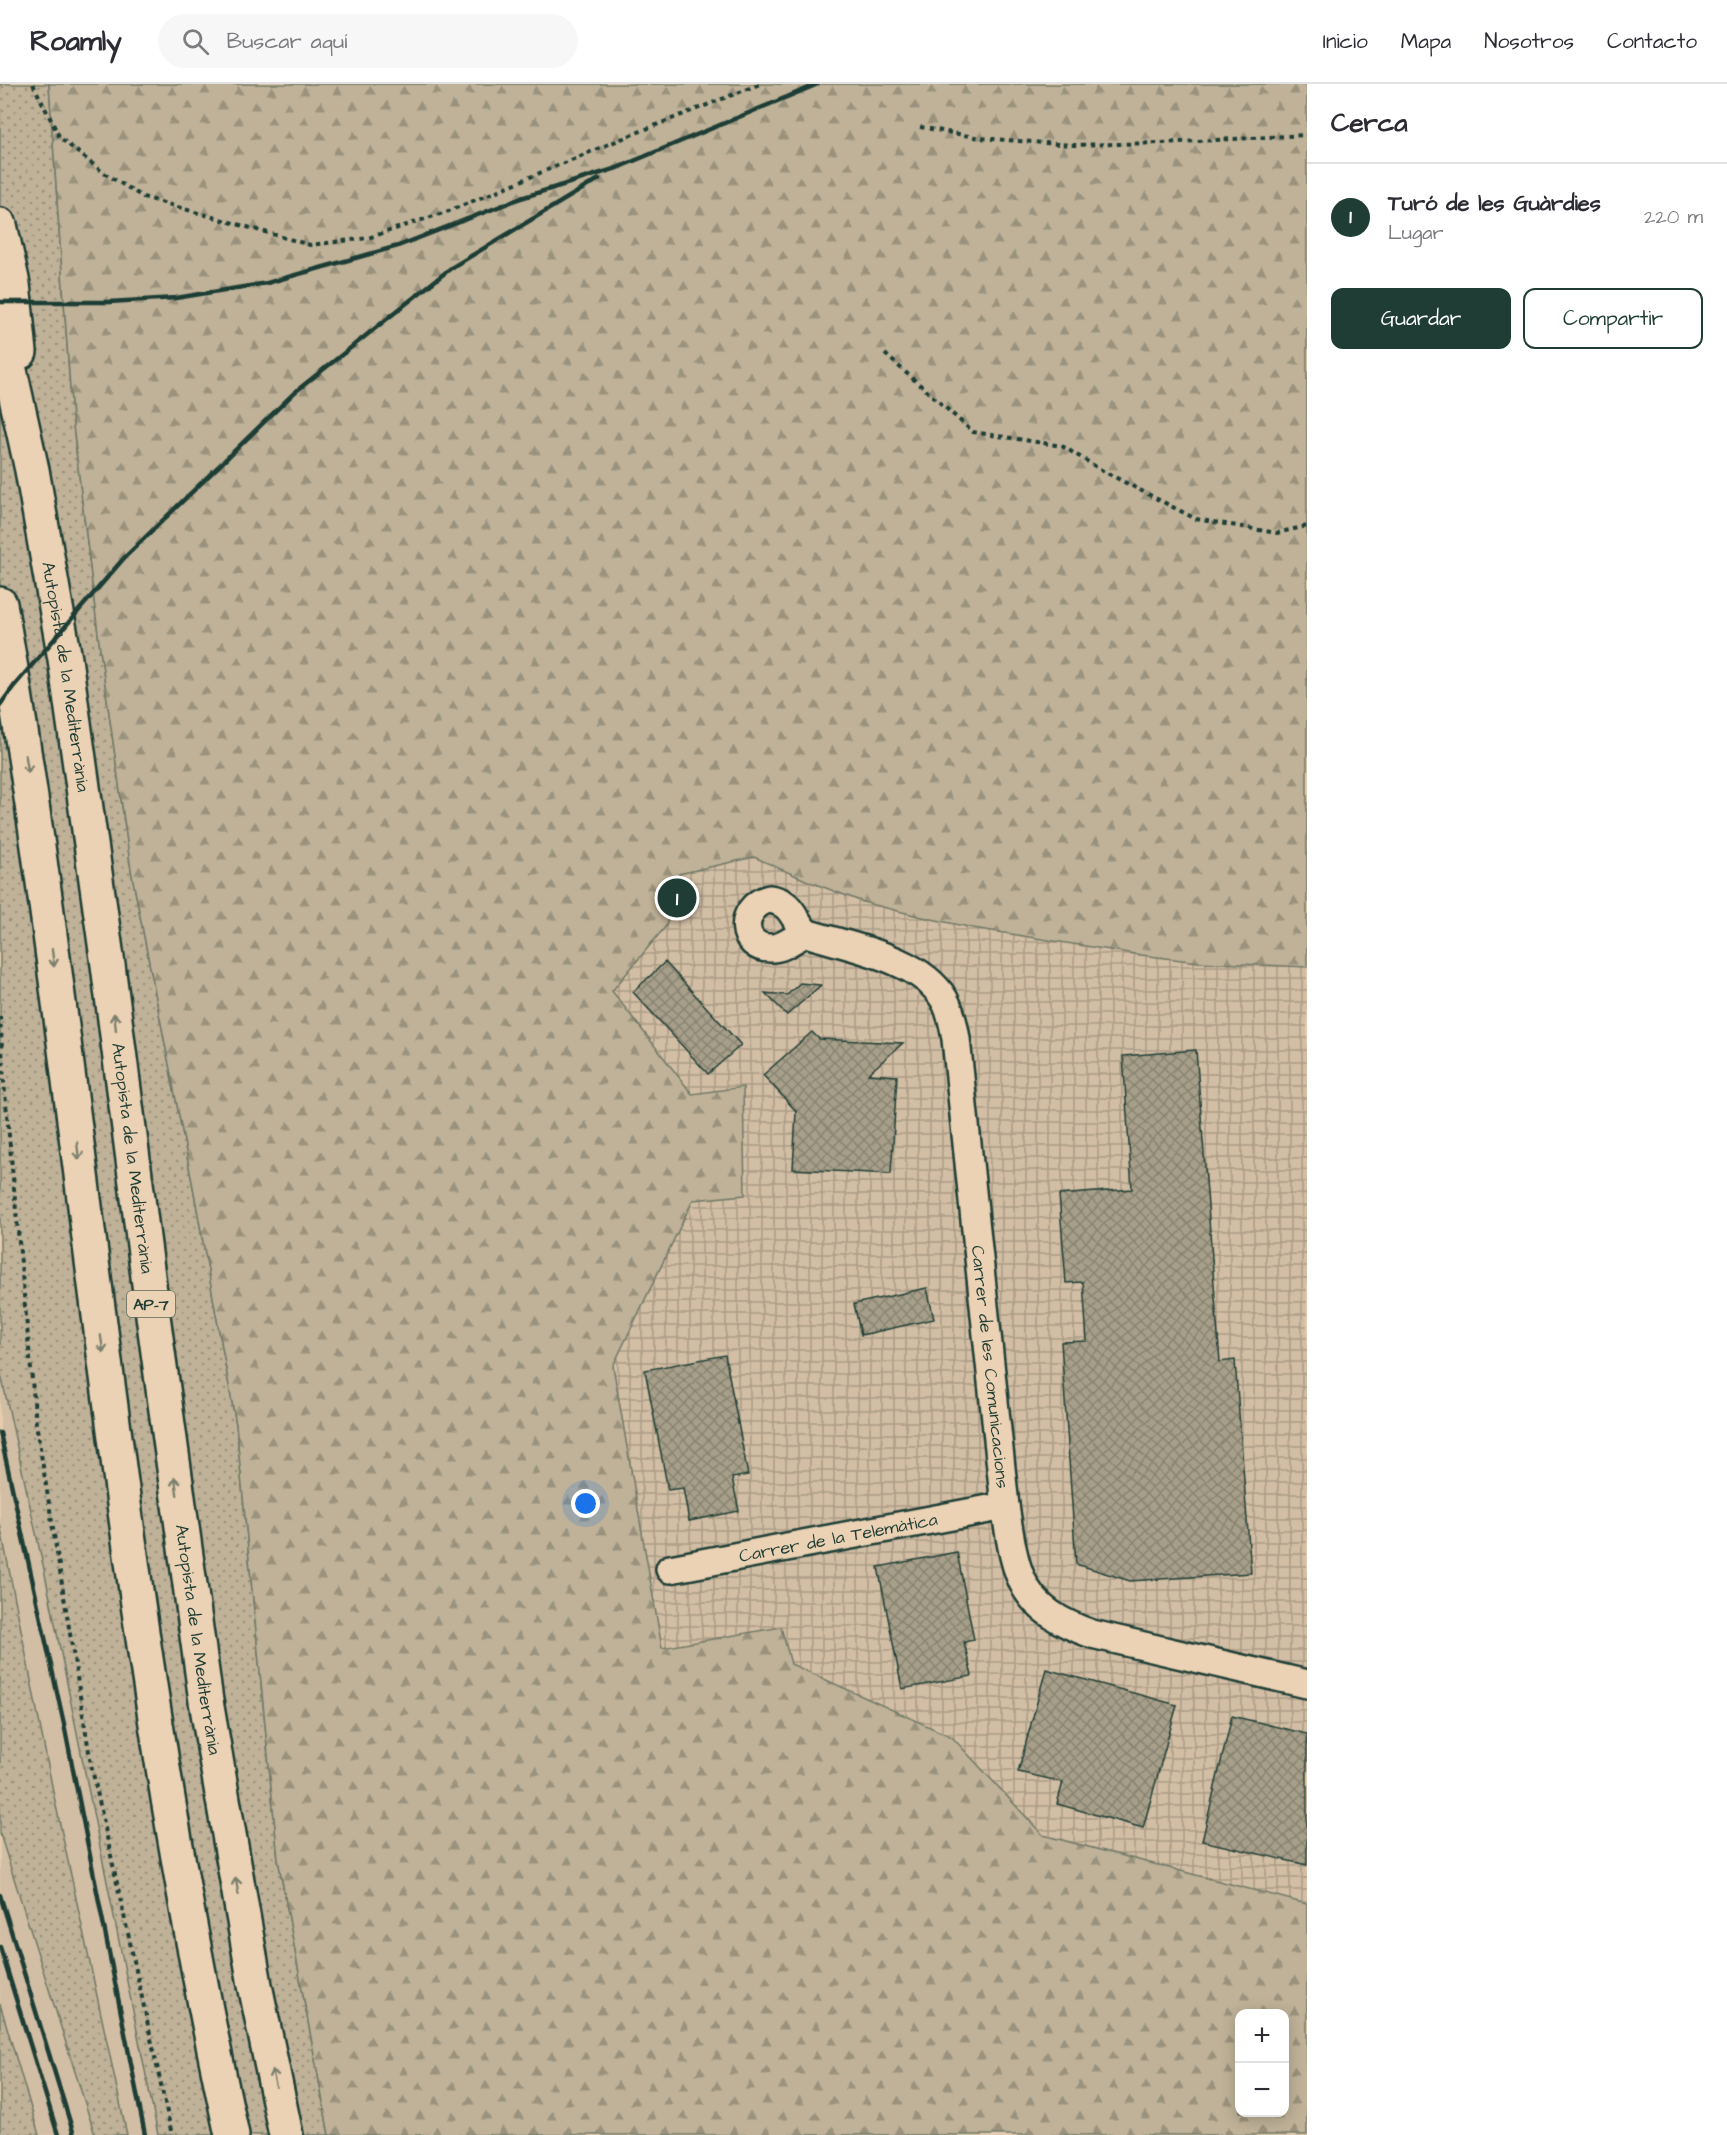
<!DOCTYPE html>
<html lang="es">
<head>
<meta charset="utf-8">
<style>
  :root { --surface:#fff; --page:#f7f7f7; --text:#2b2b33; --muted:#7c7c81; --line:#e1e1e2; --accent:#1f3d34 }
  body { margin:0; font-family:"Architects Daughter",sans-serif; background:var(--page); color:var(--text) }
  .controls { position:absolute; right:18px; bottom:18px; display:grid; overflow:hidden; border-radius:12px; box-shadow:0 3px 15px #0003 }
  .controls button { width:54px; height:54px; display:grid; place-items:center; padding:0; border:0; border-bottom:2px solid var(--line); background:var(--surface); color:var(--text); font:30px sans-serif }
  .you { position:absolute; left:586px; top:1420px; width:21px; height:21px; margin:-15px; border:4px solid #fff; border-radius:50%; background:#1a73e8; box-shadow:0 0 0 9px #1a73e833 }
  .badge { display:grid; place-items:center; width:39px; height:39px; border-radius:50%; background:var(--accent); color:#fff; font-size:20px; font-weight:700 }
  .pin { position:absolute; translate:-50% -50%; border:3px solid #fff; box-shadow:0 2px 6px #0006 }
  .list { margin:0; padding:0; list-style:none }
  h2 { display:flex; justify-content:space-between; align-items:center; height:78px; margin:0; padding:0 24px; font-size:26px }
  h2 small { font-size:20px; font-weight:400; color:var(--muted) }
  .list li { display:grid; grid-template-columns:39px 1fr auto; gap:18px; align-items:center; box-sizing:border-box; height:108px; padding:0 24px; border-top:2px solid var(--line) }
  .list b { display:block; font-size:22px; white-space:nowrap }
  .list p { margin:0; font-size:20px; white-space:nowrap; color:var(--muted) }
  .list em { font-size:20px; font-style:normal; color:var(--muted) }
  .actions { display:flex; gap:12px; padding:18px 24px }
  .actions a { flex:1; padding:14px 0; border:2px solid var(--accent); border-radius:12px; text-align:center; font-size:21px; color:var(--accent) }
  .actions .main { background:var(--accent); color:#fff }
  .icon { flex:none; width:33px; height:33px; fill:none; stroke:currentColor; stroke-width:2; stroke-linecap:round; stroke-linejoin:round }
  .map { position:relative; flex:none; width:1307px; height:2051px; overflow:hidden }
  header { display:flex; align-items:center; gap:36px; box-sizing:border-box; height:84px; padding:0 30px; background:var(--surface); border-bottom:2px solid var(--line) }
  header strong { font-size:28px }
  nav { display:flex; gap:33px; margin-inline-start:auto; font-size:21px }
  .search { width:420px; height:54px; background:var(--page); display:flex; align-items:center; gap:15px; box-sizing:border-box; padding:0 21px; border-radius:33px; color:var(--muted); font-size:22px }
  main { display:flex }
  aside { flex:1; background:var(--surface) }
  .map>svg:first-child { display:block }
  .built { fill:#d2bea4 }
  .industrial { fill:url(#industrial-grid) }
  .grass { fill:url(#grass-dots); stroke:#6f7866; stroke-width:1.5 }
  .forest { fill:url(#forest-firs); stroke:#6f7866; stroke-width:1.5; fill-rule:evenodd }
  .building { fill:url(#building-cross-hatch); stroke:#1f3d34; stroke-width:1.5 }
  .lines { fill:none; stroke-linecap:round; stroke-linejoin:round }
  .minor-casing { stroke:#1f3d34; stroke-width:32 }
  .highway-casing { stroke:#1f3d34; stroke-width:38 }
  .path { stroke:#1f3d34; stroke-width:4; stroke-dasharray:4.5 4.5; stroke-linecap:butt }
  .minor { stroke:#ecd2b4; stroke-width:27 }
  .highway { stroke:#ecd2b4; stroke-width:33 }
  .rail { stroke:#1f3d34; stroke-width:4.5 }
  .oneway { stroke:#7b806e }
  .labels { text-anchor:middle; stroke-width:5; stroke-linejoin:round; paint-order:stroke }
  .shield { fill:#ecd2b4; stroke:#5c6a5a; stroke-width:1.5 }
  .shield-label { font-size:16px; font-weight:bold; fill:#1f3d34 }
  .street-label { font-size:18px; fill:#1f3d34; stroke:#ecd2b4 }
</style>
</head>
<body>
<header>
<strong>Roamly</strong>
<div class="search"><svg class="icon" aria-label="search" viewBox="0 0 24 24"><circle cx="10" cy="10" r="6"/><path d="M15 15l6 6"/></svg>Buscar aquí</div>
<nav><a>Inicio</a><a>Mapa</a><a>Nosotros</a><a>Contacto</a></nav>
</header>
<main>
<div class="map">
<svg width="1307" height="2051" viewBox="0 0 1307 2051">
  <defs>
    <pattern id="industrial-grid" width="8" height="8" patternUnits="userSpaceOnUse" patternTransform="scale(1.5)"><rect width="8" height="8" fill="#d2bea4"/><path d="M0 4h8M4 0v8" fill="none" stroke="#aa9c86"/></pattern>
    <pattern id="grass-dots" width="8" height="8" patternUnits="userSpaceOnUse" patternTransform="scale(1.5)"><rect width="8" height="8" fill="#bfb298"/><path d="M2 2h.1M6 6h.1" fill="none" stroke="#9b927d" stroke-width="1.8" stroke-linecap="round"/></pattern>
    <pattern id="forest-firs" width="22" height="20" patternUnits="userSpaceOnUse" patternTransform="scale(1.5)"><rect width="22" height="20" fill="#bfb298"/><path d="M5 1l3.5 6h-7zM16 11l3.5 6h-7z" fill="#9b927d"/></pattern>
    <pattern id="building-cross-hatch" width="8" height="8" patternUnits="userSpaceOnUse" patternTransform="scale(1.5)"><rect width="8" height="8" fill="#a79f89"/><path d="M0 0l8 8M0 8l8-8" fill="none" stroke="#878371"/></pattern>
  </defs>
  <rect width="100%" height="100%" fill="#e4ccaf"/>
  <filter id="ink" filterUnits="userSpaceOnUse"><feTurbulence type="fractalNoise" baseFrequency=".0167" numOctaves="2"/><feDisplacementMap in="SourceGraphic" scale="12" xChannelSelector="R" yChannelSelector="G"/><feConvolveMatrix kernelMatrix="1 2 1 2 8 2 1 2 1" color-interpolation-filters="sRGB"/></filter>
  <g filter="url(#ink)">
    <path class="built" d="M0,1286l45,204 113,561h-31l-72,-334 -55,-277z
      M0,1750l63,198 32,103h-56l-39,-131z"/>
    <path class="industrial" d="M754,773l56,25 53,20 55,14 55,12 282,37 52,2v937l-264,-69 -91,-98 -161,-73 -10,-37 -119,21 -49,-282 80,-166 50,-113 -51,7 -80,-103 54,-65 13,-52z"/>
    <path class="grass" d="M0,0h49l23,333 27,225 32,228 62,317 43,237 42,435 51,276h-171l-113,-561 -45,-204z
      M0,1440l55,277 72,334h-32l-95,-301z
      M0,1920l39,131h-39z"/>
    <path class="forest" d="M49,0h1258v883l-109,-5 -57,-7 -168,-27 -55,-12 -55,-14 -53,-20 -56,-25 -75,17 -13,52 -54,65 80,103 51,-7 2,108 -52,5 -80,166 49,282 119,-21 10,37 161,73 91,98 264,69v231h-978l-51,-276 -42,-435 -43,-237 -62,-317 -32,-228 -27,-225zM1240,1930h44v98h-44z"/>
    <path class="building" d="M665,878l76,83 -33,29 -75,-82z
      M800,899l21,2 -34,30 -22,-22 22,2z
      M812,948l7,7 84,4 -35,31 29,2 -6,98 -98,-5 3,-58 -33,-36z
      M1196,966l24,312 15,-2 16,213 -121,8 -54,-17 -15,-222 26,-1 -4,-59 -17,1 -7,-88 73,-6 -9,-133z
      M927,1204l7,31 -73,16 -7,-31z
      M725,1271l23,120 -16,3 7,33 -50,10 -6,-33 -15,2 -23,-120z
      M957,1468l17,88 -10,2 8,34 -70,13 -24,-122z
      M1046,1585l131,36 -34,123 -86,-24 6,-22 -45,-10z
      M1232,1632l75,18v131l-105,-24z"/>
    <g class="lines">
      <g class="minor-casing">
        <g id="minor">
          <path d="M769,815c24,3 23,19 37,34 -11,4 -22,15 -34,15 -32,2 -35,-41 -3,-49z"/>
          <path id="s1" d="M806,849c44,14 114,25 138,66 7,12 10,27 12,40l49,467c11,69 13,102 87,128l215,50"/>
          <path id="s2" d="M670,1485l335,-63"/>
        </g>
      </g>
      <g class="highway-casing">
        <g id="highway">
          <path d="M0,141l13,59 7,68"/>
          <path id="s3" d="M0,241l32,145 33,189 43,306 46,358 52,378 49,284 31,150"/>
          <path d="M0,520c33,187 56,375 80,563 41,324 82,649 152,968"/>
        </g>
      </g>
      <path class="path" d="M33,0l27,54 44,35 39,24 167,48 58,-7 81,-27 177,-74 134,-53
        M920,43l60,11 91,7 91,-2 145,-8
        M885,270l88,78 89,14 41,25 93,48 81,14 30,-7
        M0,932l4,66 32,341 55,341 81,371"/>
      <use href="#minor" class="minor"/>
      <use href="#highway" class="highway"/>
      <path class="rail" d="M0,218h109l67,-4 91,-15 131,-37 123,-48 96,-30 201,-84
        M0,621l14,-19 110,-128 171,-166 156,-124 148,-89
        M0,1349l64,291 81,411
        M0,1811l74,240
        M0,1863l58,188"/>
    </g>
    <defs><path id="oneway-shaft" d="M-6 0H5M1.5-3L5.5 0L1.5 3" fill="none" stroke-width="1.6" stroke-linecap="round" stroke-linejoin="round" transform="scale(1.5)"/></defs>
    <g class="oneway">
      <use href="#oneway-shaft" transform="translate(27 680) rotate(81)"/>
      <use href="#oneway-shaft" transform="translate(53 874) rotate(83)"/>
      <use href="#oneway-shaft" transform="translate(115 938) rotate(-97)"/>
      <use href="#oneway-shaft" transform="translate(78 1067) rotate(83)"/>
      <use href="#oneway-shaft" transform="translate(102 1260) rotate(82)"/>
      <use href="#oneway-shaft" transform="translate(176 1402) rotate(-98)"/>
      <use href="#oneway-shaft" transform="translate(237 1802) rotate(-100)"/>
      <use href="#oneway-shaft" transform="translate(274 1994) rotate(-102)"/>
    </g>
  </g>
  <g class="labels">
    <rect class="shield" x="127" y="1207" width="48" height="26" rx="4.5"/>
    <g class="shield-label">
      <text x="151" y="1226">AP-7</text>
    </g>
    <g class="street-label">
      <text dy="6" stroke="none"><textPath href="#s3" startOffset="358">Autopista de la Mediterrània</textPath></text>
      <text dy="6" stroke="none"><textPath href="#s3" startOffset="844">Autopista de la Mediterrània</textPath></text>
      <text dy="6" stroke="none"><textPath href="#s1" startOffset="528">Carrer de les Comunicacions</textPath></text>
      <text dy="6" stroke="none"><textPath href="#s2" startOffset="171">Carrer de la Telemàtica</textPath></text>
      <text dy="6" stroke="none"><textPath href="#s3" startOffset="1330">Autopista de la Mediterrània</textPath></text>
    </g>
  </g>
</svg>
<div class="controls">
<button>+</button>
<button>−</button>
</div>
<div class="you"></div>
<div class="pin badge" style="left:677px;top:814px">1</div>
</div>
<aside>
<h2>Cerca<small></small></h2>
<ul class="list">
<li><span class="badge">1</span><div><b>Turó de les Guàrdies</b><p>Lugar</p></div><em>220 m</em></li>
</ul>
<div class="actions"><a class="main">Guardar</a><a>Compartir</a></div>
</aside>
</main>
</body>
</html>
